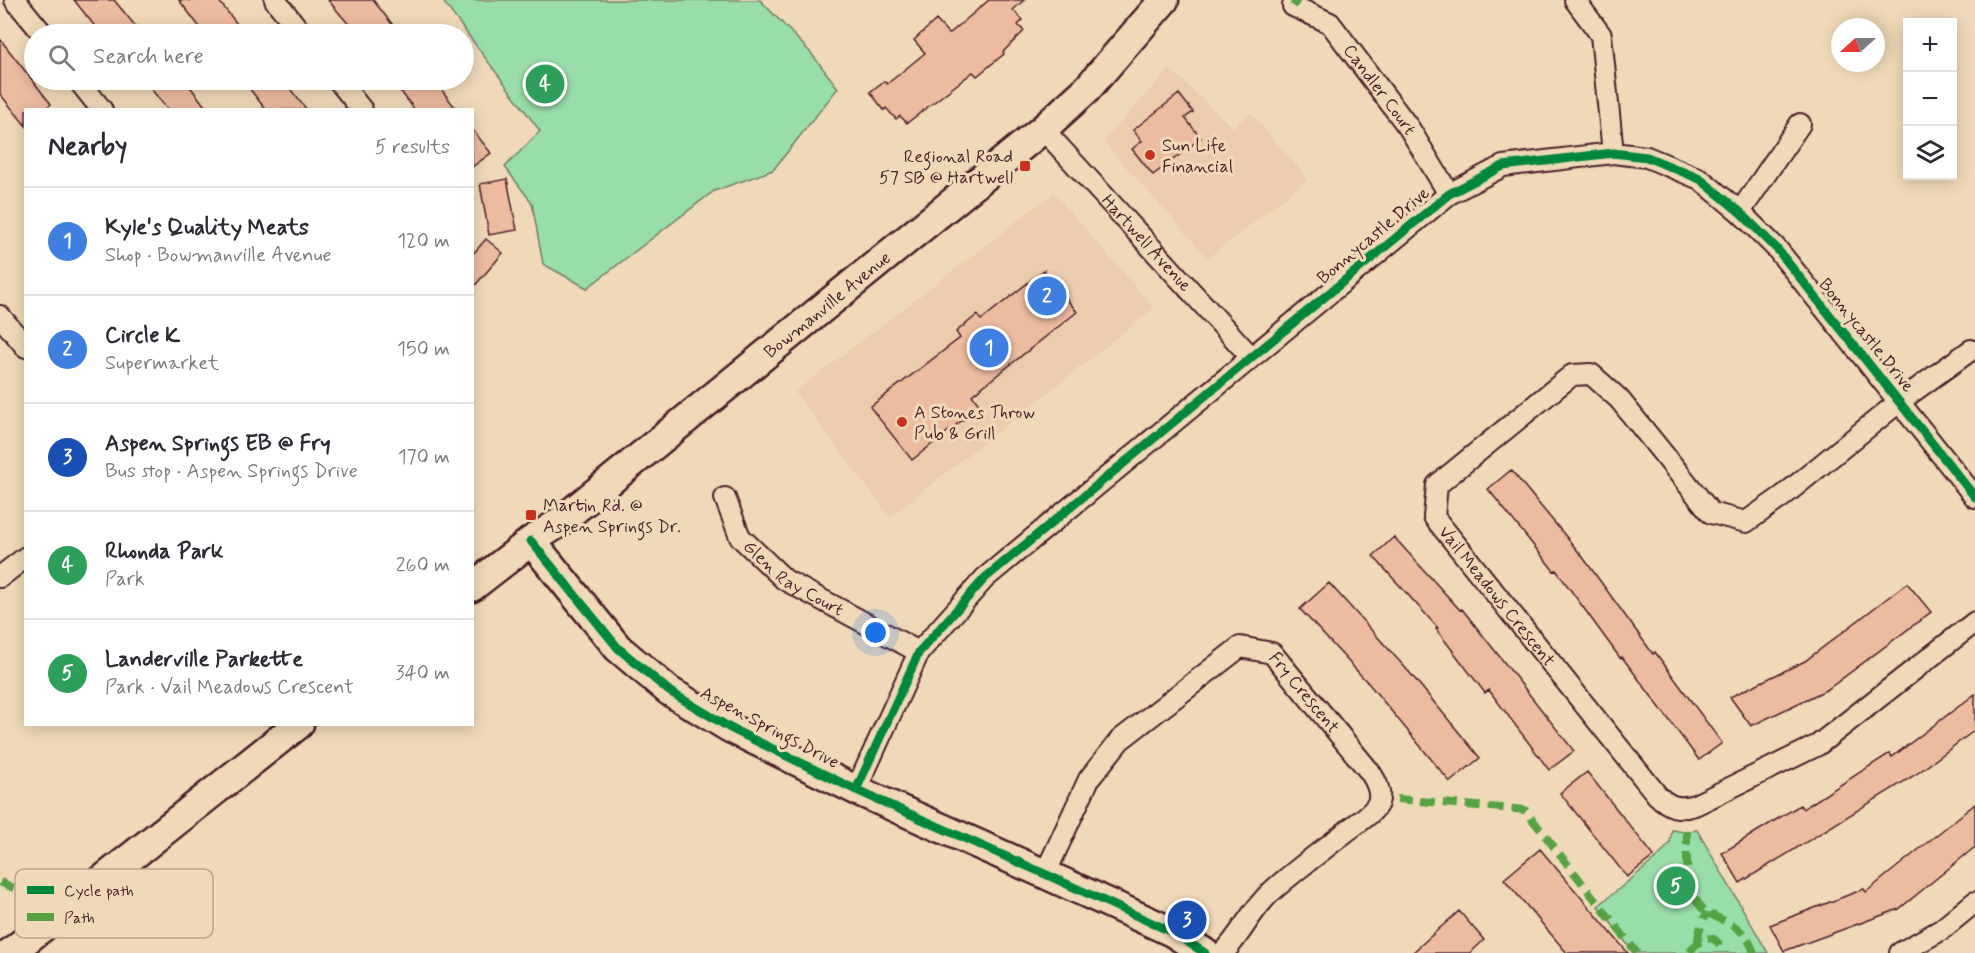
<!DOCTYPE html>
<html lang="en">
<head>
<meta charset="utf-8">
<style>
  :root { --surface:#fff; --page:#f7f7f7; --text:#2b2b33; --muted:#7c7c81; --line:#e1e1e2; --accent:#c8321e }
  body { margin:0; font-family:Mynerve,sans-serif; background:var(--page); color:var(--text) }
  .controls { position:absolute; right:18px; top:18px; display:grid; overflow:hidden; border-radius:0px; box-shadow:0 3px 15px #0003 }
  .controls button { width:54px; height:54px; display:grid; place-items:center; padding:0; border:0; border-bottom:2px solid var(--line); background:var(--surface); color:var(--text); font:30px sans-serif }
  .compass { position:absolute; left:1831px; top:18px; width:54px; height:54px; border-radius:50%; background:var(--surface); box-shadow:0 3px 15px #0003; rotate:249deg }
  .you { position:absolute; left:876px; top:633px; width:21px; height:21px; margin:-15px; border:4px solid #fff; border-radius:50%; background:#1a73e8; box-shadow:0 0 0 9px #1a73e833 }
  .badge { display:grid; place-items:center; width:39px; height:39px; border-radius:50%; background:var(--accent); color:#fff; font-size:20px; font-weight:700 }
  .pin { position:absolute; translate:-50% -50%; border:3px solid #fff; box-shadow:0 2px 6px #0006 }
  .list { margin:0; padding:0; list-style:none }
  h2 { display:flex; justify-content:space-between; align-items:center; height:78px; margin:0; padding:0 24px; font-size:26px }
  h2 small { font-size:20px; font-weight:400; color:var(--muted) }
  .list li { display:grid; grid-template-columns:39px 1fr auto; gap:18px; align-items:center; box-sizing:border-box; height:108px; padding:0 24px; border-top:2px solid var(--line) }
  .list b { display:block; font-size:22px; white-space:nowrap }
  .list p { margin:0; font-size:20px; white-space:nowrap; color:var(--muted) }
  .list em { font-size:20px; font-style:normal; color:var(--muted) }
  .icon { flex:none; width:33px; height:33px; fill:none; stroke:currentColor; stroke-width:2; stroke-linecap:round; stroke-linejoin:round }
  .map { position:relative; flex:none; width:1975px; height:953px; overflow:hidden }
  .search { position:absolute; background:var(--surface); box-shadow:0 3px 15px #0003; left:24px; top:24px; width:450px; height:66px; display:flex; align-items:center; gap:15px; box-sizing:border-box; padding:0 21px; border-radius:33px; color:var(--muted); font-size:22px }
  .panel { position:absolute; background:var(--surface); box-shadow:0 3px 15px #0003; left:24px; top:108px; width:450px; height:618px; border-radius:0px }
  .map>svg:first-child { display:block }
  .built { fill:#ebccae }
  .green { fill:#99deaa; stroke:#727e6a; stroke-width:1.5 }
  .building { fill:#edbba0; stroke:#4a1f2b; stroke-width:1.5 }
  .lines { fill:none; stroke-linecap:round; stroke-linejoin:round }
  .street-casing { stroke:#4a1f2b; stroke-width:24 }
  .secondary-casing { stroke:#4a1f2b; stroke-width:33 }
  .street { stroke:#efd9b8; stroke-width:20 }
  .secondary { stroke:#efd9b8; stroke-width:28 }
  .quiet { stroke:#56a243; stroke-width:8; stroke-dasharray:15 8; stroke-linecap:butt }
  .cycleway-casing { stroke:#efd9b8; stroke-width:13 }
  .cycleway { stroke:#00873e; stroke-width:9 }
  .poi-dot { fill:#c8321e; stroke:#efd9b8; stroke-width:2 }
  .labels { text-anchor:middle; stroke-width:6; stroke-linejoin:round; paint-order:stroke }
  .street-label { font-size:18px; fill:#4a1f2b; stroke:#efd9b8 }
  .poi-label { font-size:18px; fill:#4a1f2b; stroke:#efd9b8; text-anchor:start }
  .key { fill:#efd9b8; stroke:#bea18e; stroke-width:1.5 }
  .key-label { font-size:16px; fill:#4a1f2b }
</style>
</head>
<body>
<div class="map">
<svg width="1975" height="953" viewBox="0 0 1975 953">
  <rect width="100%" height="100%" fill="#efd9b8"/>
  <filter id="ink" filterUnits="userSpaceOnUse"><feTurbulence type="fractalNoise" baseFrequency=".0167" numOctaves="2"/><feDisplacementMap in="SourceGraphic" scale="12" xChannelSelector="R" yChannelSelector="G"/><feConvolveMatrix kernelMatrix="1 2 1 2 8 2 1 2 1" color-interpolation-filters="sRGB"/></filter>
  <g filter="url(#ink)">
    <path class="built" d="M1170,69l62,58 19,-14 57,66 -100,79 -105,-117z
      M1054,193l100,115 -264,209 -95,-125z"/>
    <path class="green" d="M442,0h318l51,53 27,35 -65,82 -59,21 -127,97 -44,-24 -11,-61 -27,-36 35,-36z
      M1672,830l12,2 13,-2 71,123h-134l-36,-47 60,-49 12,-14z"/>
    <path class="building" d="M74,0h40l28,34h-41z
      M179,0h39l27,34h-40z
      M328,0h45l27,34h-43z
      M989,0h35l-11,10 10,10 -5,5 6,6 -21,21 1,2 -27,22 -4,-4 -66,51 -7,-7 -4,3 -10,-11 -2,2 -14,-18 14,-11 3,3 38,-31 -11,-13 22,-20 13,14z
      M0,39l51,65 -7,6h-18v16l-26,-32z
      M144,80h41l23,30h-40z
      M243,80h40l24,30h-41z
      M392,80h42l23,30h-42z
      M1179,94l14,18 -8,6 16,20 -48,37 -21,-26 10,-8 -9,-11z
      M472,129l19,24 -19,14z
      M507,179l10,51 -28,5 -9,-51z
      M486,239l17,14 -31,36v-34z
      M1044,270l33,42 -105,83 8,11 -68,54 -42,-53 90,-69 -4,-6 21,-17 4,5z
      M1511,470l71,86 71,98 2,-2 67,91 -23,17 -77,-103 -2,1 -64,-88 -2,1 -66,-82z
      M1394,537l66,73 2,-1 112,142 -25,19 -60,-80 -4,3 -49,-64 2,-1 -65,-72z
      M1329,583l81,90 70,85 -30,24 -81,-98 -69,-75z
      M1907,583l24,29 -103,77 -77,37 -21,-29 75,-36z
      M1975,694v36l-57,43 -178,110 -18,-30 78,-48 3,4 87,-56 2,4z
      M1587,772l67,84 -27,21 -67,-84z
      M1975,804v43l-76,62 -115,42 -14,-26 94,-36 2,3z
      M1540,849l88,104h-61l-63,-74z
      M1459,911l25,29 -14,13h-58z"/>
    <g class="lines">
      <g class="street-casing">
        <g id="street">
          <path d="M15,0l28,34"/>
          <path d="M275,0l27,34"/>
          <path d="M1575,0l26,35 12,118"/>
          <path id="s1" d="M1293,6l37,17 79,105 40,66"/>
          <path d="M78,80l24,30"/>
          <path d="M338,80l24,30"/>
          <path id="s2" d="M1043,129l208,228"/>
          <path d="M1740,212l60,-88"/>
          <path d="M0,316l26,31"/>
          <path id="s3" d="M1971,350l-71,51 -117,95 -37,26 -35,-9 -92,-114 -28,-25 -19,1 -135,110 -3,32 223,278c12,12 22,15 38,10l123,-60 157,-123"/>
          <path id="s4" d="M725,498l15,39 45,43 134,72"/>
          <path d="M0,577l26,-20"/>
          <path d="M856,790l63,-138 66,-74 464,-384 54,-28 110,-13 34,4 53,22 40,33 37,37 198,248"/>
          <path id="s5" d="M1045,874l44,-95 31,-39 120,-93 32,6 98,119c6,9 12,20 8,31 -5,11 -21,20 -31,28 -25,20 -52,39 -76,61 -20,18 -29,42 -48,61"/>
          <path d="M1900,953l41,-23 34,-28"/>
        </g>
      </g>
      <g class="secondary-casing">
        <g id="secondary">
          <path d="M531,541l87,107 51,43 61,37 126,62 189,84 127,58 33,21"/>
          <path id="s6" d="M472,587l59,-46 26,-17 486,-395 44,-40 77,-89"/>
          <path d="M10,953l289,-229"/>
        </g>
      </g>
      <use href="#street" class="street"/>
      <use href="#secondary" class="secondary"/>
      <path class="quiet" d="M1293,6l4,-6
        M1397,799l128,11 112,143
        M1687,830c0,25 -3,58 15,78 5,5 10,7 16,10 18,7 30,16 36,35
        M0,882l43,19 16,14
        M1698,941l1,-9 8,-20
        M1690,952c9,-15 28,-22 32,1"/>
      <g class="cycleway-casing">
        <path id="cycleway" d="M531,541l87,107 51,43 61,37 126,62 189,84 127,58 33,21
          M856,790l63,-138 66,-74 464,-384 54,-28 110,-13 34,4 53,22 40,33 37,37 198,248"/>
      </g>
      <use href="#cycleway" class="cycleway"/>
    </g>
  </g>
  <g class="poi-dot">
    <circle cx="1150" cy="155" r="6"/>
    <rect x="1019" y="160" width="12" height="12" rx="3"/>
    <circle cx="902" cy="422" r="6"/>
    <rect x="525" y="509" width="12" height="12" rx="3"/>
  </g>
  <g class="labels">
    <g class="street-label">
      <text dy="6" stroke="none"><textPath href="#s1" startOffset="124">Candler Court</textPath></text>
      <text transform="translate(1373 235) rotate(-40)" y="6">Bonnycastle Drive</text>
      <text dy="6" stroke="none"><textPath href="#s2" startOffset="154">Hartwell Avenue</textPath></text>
      <text dy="6" stroke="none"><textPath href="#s6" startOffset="454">Bowmanville Avenue</textPath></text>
      <text transform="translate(1867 335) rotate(51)" y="6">Bonnycastle Drive</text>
      <text dy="6" stroke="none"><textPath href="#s4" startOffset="110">Glen Ray Court</textPath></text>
      <text dy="6" stroke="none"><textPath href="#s3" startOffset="830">Vail Meadows Crescent</textPath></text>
      <text dy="6" stroke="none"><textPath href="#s5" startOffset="390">Fry Crescent</textPath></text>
      <text transform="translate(770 727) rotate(28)" y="6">Aspen Springs Drive</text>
    </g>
    <g class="poi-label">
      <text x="1162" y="151">Sun Life<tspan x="1162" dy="21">Financial</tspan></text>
      <text x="1013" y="162" text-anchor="end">Regional Road<tspan x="1013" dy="21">57 SB @ Hartwell</tspan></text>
      <text x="914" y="418">A Stones Throw<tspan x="914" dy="21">Pub &amp; Grill</tspan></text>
      <text x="543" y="511">Martin Rd. @<tspan x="543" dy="21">Aspen Springs Dr.</tspan></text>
    </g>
  </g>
  <rect x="15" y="869" width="198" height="69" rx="9" class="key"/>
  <rect x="27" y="886" width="27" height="8" fill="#00873e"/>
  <rect x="27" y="913" width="27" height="8" fill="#56a243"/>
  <g class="key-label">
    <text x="64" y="896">Cycle path</text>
    <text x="64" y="923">Path</text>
  </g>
</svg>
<div class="controls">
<button>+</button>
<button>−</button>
<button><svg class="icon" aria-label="layers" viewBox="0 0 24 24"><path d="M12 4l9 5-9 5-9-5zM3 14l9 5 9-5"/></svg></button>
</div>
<svg class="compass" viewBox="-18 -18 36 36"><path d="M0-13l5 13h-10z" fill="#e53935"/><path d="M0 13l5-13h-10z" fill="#7c7c81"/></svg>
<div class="you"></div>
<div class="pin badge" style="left:989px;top:348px;background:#3f7fe0">1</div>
<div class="pin badge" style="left:1047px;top:296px;background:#3f7fe0">2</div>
<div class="pin badge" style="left:1187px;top:920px;background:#1a4fb4">3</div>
<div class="pin badge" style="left:545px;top:84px;background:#2e9e5b">4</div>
<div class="pin badge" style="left:1676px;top:886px;background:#2e9e5b">5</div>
<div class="search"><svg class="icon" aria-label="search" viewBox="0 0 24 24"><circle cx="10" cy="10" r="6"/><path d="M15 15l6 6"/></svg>Search here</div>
<section class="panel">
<h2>Nearby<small>5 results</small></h2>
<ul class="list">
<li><span class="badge" style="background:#3f7fe0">1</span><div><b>Kyle's Quality Meats</b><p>Shop · Bowmanville Avenue</p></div><em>120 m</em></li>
<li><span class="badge" style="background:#3f7fe0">2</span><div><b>Circle K</b><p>Supermarket</p></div><em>150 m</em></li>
<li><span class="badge" style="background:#1a4fb4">3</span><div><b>Aspen Springs EB @ Fry</b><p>Bus stop · Aspen Springs Drive</p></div><em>170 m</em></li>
<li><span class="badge" style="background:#2e9e5b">4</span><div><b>Rhonda Park</b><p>Park</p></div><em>260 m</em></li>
<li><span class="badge" style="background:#2e9e5b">5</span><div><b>Landerville Parkette</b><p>Park · Vail Meadows Crescent</p></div><em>340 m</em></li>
</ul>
</section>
</div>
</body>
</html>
